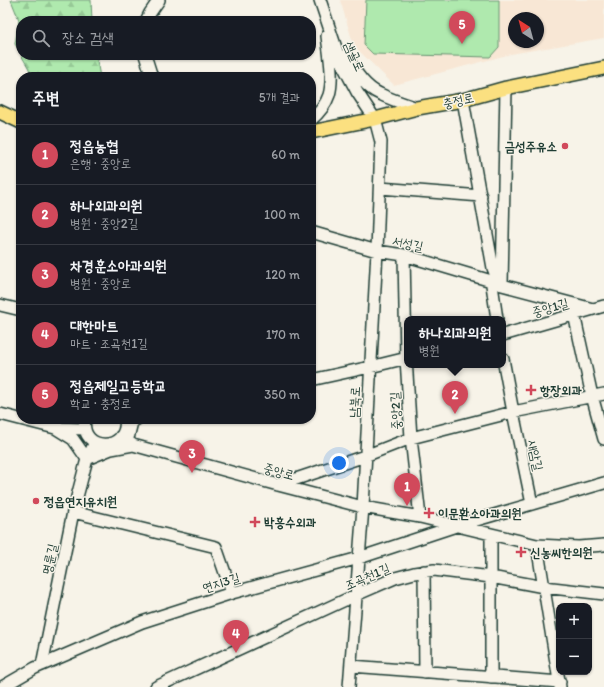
<!DOCTYPE html>
<html lang="ko">
<head>
<meta charset="utf-8">
<style>
  :root { --surface:#171b24; --page:#20242c; --text:#f1f3f6; --muted:#9ea1a6; --line:#363941; --accent:#d1495b }
  body { margin:0; font-family:Itim,"Poor Story",sans-serif; background:var(--page); color:var(--text) }
  .controls { position:absolute; right:12px; bottom:12px; display:grid; overflow:hidden; border-radius:8px; box-shadow:0 1px 3px #0004 }
  .controls button { width:36px; height:36px; display:grid; place-items:center; padding:0; border:0; border-bottom:1px solid var(--line); background:var(--surface); color:var(--text); font:20px sans-serif }
  .compass { position:absolute; left:508px; top:12px; width:36px; height:36px; border-radius:50%; background:var(--surface); box-shadow:0 1px 3px #0004; rotate:324deg }
  .you { position:absolute; left:339px; top:463px; width:14px; height:14px; margin:-10px; border:3px solid #fff; border-radius:50%; background:#1a73e8; box-shadow:0 0 0 6px #1a73e833 }
  .badge { display:grid; place-items:center; width:26px; height:26px; border-radius:50%; background:var(--accent); color:#fff; font-size:13px; font-weight:700 }
  .pin { position:absolute; translate:-50% -33px; filter:drop-shadow(0 1px 2px #0008) }
  .pin::after { content:''; position:absolute; top:21px; width:14px; height:12px; background:inherit; clip-path:polygon(0 0,100% 0,50% 100%) }
  .popup { position:absolute; left:404px; top:316px; width:102px; height:52px; box-sizing:border-box; display:grid; place-content:center; border-radius:8px; background:var(--surface); filter:drop-shadow(0 1px 3px #0005); font-size:13px; white-space:nowrap; color:var(--muted) }
  .popup b { font-size:15px; color:var(--text) }
  .popup::after { content:''; position:absolute; left:50%; top:100%; margin-left:-8px; border:8px solid transparent; border-top-color:var(--surface) }
  .list { margin:0; padding:0; list-style:none }
  h2 { display:flex; justify-content:space-between; align-items:center; height:52px; margin:0; padding:0 16px; font-size:17px }
  h2 small { font-size:13px; font-weight:400; color:var(--muted) }
  .list li { display:grid; grid-template-columns:26px 1fr auto; gap:12px; align-items:center; box-sizing:border-box; height:60px; padding:0 16px; border-top:1px solid var(--line) }
  .list b { display:block; font-size:15px; white-space:nowrap }
  .list p { margin:0; font-size:13px; white-space:nowrap; color:var(--muted) }
  .list em { font-size:13px; font-style:normal; color:var(--muted) }
  .icon { flex:none; width:22px; height:22px; fill:none; stroke:currentColor; stroke-width:2; stroke-linecap:round; stroke-linejoin:round }
  .map { position:relative; flex:none; width:604px; height:687px; overflow:hidden }
  .search { position:absolute; background:var(--surface); box-shadow:0 1px 3px #0004; left:16px; top:16px; width:300px; height:44px; display:flex; align-items:center; gap:10px; box-sizing:border-box; padding:0 14px; border-radius:16px; color:var(--muted); font-size:15px }
  .panel { position:absolute; background:var(--surface); box-shadow:0 1px 3px #0004; left:16px; top:72px; width:300px; height:352px; border-radius:16px }
  .map>svg:first-child { display:block }
  .built { fill:#f8e7d5; fill-rule:evenodd }
  .forest { fill:url(#forest-firs); stroke:#679371 }
  .pitch { fill:#afe9ae; stroke:#679371 }
  .lines { fill:none; stroke-linecap:round; stroke-linejoin:round }
  .minor-casing { stroke:#1f3d34; stroke-width:14 }
  .major-casing { stroke:#1f3d34; stroke-width:16 }
  .minor { stroke:#f7f3e8; stroke-width:11 }
  .major { stroke:#fbe080; stroke-width:13 }
  .poi-dot { fill:#d1495b; stroke:#f7f3e8; stroke-width:1.5 }
  .labels { text-anchor:middle; stroke-width:3; stroke-linejoin:round; paint-order:stroke }
  .street-label { font-size:13px; fill:#1f3d34; stroke:#f7f3e8 }
  .poi-label { font-size:13px; font-weight:bold; fill:#1f3d34; stroke:#f7f3e8; text-anchor:start }
</style>
</head>
<body>
<div class="map">
<svg width="604" height="687" viewBox="0 0 604 687">
  <defs>
    <pattern id="forest-firs" width="22" height="20" patternUnits="userSpaceOnUse"><rect width="22" height="20" fill="#afe9ae"/><path d="M5 1l3.5 6h-7zM16 11l3.5 6h-7z" fill="#96c996"/></pattern>
  </defs>
  <rect width="100%" height="100%" fill="#f7f3e8"/>
  <filter id="ink" filterUnits="userSpaceOnUse"><feTurbulence type="fractalNoise" baseFrequency=".025" numOctaves="2"/><feDisplacementMap in="SourceGraphic" scale="8" xChannelSelector="R" yChannelSelector="G"/><feConvolveMatrix kernelMatrix="1 2 1 2 8 2 1 2 1" color-interpolation-filters="sRGB"/></filter>
  <g filter="url(#ink)">
    <path class="built" d="M340,0h264v38l-93,16 -117,31 -40,-39zM514,18h24v24h-24z"/>
    <path class="forest" d="M11,0h80l1,21h-71v33l-6,-10 4,-24z
      M21,55h75l4,22h-67l-5,-10z"/>
    <path class="pitch" d="M366,0h133v47l-9,10 -117,-3 -9,-9z"/>
    <g class="lines">
      <g class="minor-casing">
        <path id="minor" d="M320,0l20,60 17,32 18,27 6,23 -4,109 -14,256 -14,180
          M146,21l4,-8 9,-13
          M145,55l7,22
          M346,55c7,14 18,32 34,39 12,6 25,10 37,14
          M463,100l30,168 5,13 -6,4 5,34
          M311,120c7,-6 15,-16 18,-25 5,-17 0,-42 -2,-59
          M380,188l101,8
          M311,232l66,19 27,4 84,25 10,1 4,4 91,24
          M404,255l2,103 5,80 9,79
          M502,284l4,-196
          M0,305l21,5
          M574,314l18,82 12,43
          M503,335l101,-29
          M503,359l10,53 19,92
          M311,380l59,-13 37,-9
          M0,414l55,14 30,1
          M85,419c-6,34 45,33 40,0
          M57,429l16,10 14,20
          M129,435v-1l3,-12 5,-3
          M121,436l12,9 145,40 85,22 57,10 117,28 42,2 25,-2
          M87,459l24,-10 22,-4
          M278,485l87,-29 46,-18 102,-26 91,-18
          M73,512l143,35 16,46
          M491,535v142
          M537,545l23,142
          M424,571l1,101
          M42,665l31,-153 14,-53 8,-17
          M351,666l209,16
          M2,687l33,-19 107,-46 90,-29 127,-35 97,-32 148,-43
          M156,687l200,-92 39,-17 19,-5 20,-3 57,7 53,10 60,7"/>
      </g>
      <g class="major-casing">
        <path id="major" d="M0,112l21,10
          M311,132l64,-13 42,-11 46,-8 43,-12 98,-20"/>
      </g>
      <use href="#minor" class="minor"/>
      <use href="#major" class="major"/>
    </g>
  </g>
  <g class="poi-dot">
    <circle cx="565" cy="146" r="4"/>
    <path d="M529 384h4v4h4v4h-4v4h-4v-4h-4v-4h4z"/>
    <circle cx="36" cy="501" r="4"/>
    <path d="M427 507h4v4h4v4h-4v4h-4v-4h-4v-4h4z"/>
    <path d="M253 516h4v4h4v4h-4v4h-4v-4h-4v-4h4z"/>
    <path d="M519 546h4v4h4v4h-4v4h-4v-4h-4v-4h4z"/>
  </g>
  <g class="labels">
    <g class="street-label">
      <text transform="translate(355 56) rotate(66)" y="5">샘골로</text>
      <text transform="translate(458 100) rotate(-12)" y="5">충정로</text>
      <text transform="translate(408 243) rotate(12)" y="5">서성길</text>
      <text transform="translate(550 307) rotate(-16)" y="5">중앙1길</text>
      <text transform="translate(354 402) rotate(-87)" y="5">남북로</text>
      <text transform="translate(395 411) rotate(-93)" y="5">중앙2길</text>
      <text transform="translate(536 455) rotate(78)" y="5">새암길</text>
      <text transform="translate(279 471) rotate(15)" y="5">중앙로</text>
      <text transform="translate(49 559) rotate(-78)" y="5">명륜길</text>
      <text transform="translate(367 576) rotate(-23)" y="5">조곡천1길</text>
      <text transform="translate(221 582) rotate(-17)" y="5">연지3길</text>
    </g>
    <g class="poi-label">
      <text x="557" y="151" text-anchor="end">금성주유소</text>
      <text x="540" y="395">항장외과</text>
      <text x="44" y="506">정읍연지유치원</text>
      <text x="438" y="518">이문환소아과의원</text>
      <text x="264" y="527">박흥수외과</text>
      <text x="530" y="557">신농씨한의원</text>
    </g>
  </g>
</svg>
<div class="controls">
<button>+</button>
<button>−</button>
</div>
<svg class="compass" viewBox="-18 -18 36 36"><path d="M0-13l5 13h-10z" fill="#e53935"/><path d="M0 13l5-13h-10z" fill="#9ea1a6"/></svg>
<div class="you"></div>
<div class="pin badge" style="left:407px;top:506px">1</div>
<div class="pin badge" style="left:455px;top:414px">2</div>
<div class="popup"><b>하나외과의원</b>병원</div>
<div class="pin badge" style="left:192px;top:473px">3</div>
<div class="pin badge" style="left:236px;top:653px">4</div>
<div class="pin badge" style="left:462px;top:44px">5</div>
<div class="search"><svg class="icon" aria-label="search" viewBox="0 0 24 24"><circle cx="10" cy="10" r="6"/><path d="M15 15l6 6"/></svg>장소 검색</div>
<section class="panel">
<h2>주변<small>5개 결과</small></h2>
<ul class="list">
<li><span class="badge">1</span><div><b>정읍농협</b><p>은행 · 중앙로</p></div><em>60 m</em></li>
<li><span class="badge">2</span><div><b>하나외과의원</b><p>병원 · 중앙2길</p></div><em>100 m</em></li>
<li><span class="badge">3</span><div><b>차경훈소아과의원</b><p>병원 · 중앙로</p></div><em>120 m</em></li>
<li><span class="badge">4</span><div><b>대한마트</b><p>마트 · 조곡천1길</p></div><em>170 m</em></li>
<li><span class="badge">5</span><div><b>정읍제일고등학교</b><p>학교 · 충정로</p></div><em>350 m</em></li>
</ul>
</section>
</div>
</body>
</html>
